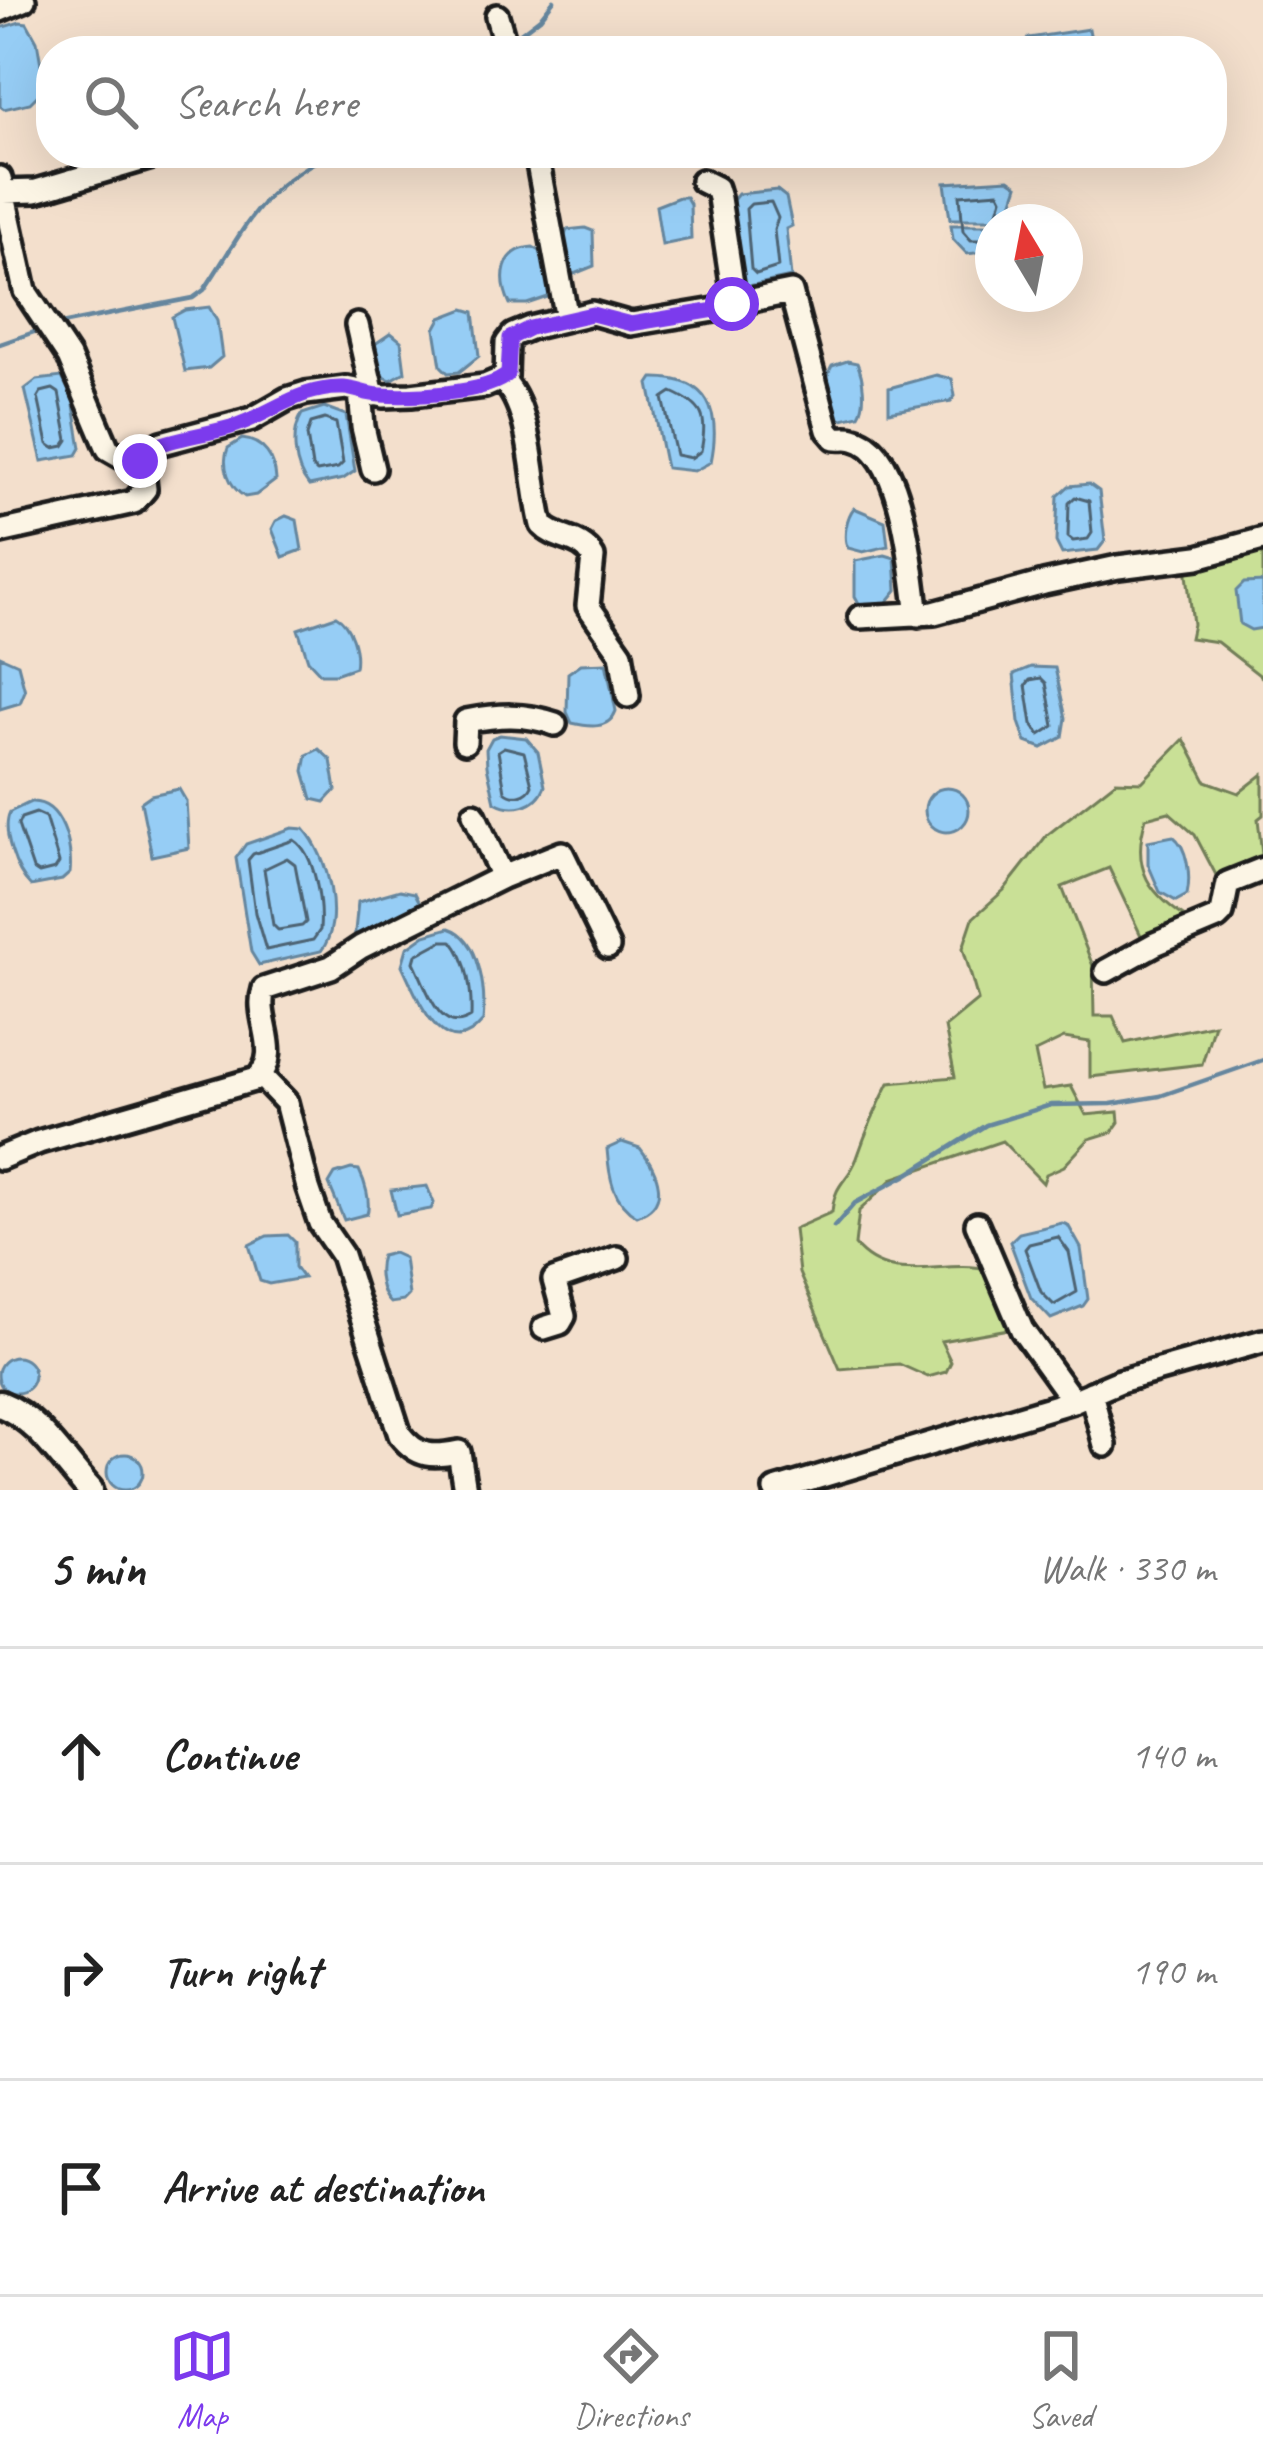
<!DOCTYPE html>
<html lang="en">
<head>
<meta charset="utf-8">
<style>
  :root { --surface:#fff; --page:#f2f2f2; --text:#222; --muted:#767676; --line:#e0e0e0; --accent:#7c3aed }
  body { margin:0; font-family:Caveat,sans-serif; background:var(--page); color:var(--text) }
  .compass { position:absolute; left:975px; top:204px; width:108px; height:108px; border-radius:50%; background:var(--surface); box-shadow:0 12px 48px #0002; rotate:350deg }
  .stop { position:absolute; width:36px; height:36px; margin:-27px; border:9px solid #7c3aed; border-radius:50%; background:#fff }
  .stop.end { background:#7c3aed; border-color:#fff; box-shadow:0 3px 12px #0008 }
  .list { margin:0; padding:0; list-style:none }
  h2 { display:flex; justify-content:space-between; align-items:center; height:156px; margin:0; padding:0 48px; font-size:51px }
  h2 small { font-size:39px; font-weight:400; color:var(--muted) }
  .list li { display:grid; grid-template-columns:78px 1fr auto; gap:36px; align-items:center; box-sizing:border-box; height:216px; padding:0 48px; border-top:3px solid var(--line) }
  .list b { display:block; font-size:45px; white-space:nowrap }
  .list em { font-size:39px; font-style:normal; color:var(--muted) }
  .icon { flex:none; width:66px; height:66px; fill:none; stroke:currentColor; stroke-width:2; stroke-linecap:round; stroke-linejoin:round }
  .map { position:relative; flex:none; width:1263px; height:1490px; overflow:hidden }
  .search { position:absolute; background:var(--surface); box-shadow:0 12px 48px #0002; left:36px; right:36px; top:36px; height:132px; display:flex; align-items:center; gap:30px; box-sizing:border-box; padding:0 42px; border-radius:48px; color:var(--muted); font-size:45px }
  .sheet { height:804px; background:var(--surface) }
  nav { display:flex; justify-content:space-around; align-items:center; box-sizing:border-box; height:168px; border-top:3px solid var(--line); background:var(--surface); font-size:33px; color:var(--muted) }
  nav a { display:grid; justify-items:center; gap:6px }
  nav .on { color:var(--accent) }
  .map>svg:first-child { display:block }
  .green { fill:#c9e096; stroke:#727e59; stroke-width:3 }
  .water { fill:#96cdf5; stroke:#65869e; stroke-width:3 }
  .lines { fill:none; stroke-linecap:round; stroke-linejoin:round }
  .shore { stroke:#4d6373; stroke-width:3 }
  .stream { stroke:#65869e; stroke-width:4.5 }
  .minor-casing { stroke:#1c1c1c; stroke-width:30 }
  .major-casing { stroke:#1c1c1c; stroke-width:33 }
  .minor { stroke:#fcf5e5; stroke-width:21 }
  .major { stroke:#fcf5e5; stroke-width:24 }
  .route { stroke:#7c3aed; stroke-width:15 }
</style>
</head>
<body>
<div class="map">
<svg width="1263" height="1490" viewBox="0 0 1263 1490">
  <rect width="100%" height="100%" fill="#f3dfcc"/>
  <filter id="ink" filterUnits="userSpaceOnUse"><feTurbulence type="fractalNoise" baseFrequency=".00833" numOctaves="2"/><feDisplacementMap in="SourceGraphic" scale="24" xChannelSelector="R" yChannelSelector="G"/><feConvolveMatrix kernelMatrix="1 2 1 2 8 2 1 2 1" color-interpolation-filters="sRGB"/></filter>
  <g filter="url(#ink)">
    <path class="green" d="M1251,551h12v127l-46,-36 -27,-4 3,-14 -7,-58z
      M1184,739l22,42 33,12 24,-19v41l-5,4 5,44 -46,14 -22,-42 -26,-23 -23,6c-16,51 3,77 48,105l-49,21 -36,-76 -47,19 31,79 1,50h19l12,27 89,-19 -12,40 -112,13v-35l-26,-4 -29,14 8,38 28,-4 15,29 32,-3 1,10 -7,10 -23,7 -25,27 -18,8 -3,9 -41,-42 -108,37 -35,33 -4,34c36,43 88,12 136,25l23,58 -73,13 10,21 -5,10 -18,5 -29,-13 -59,5 -41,-96 -5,-44 38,-17c3,-31 16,-30 25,-54 9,-26 19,-50 32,-75l66,-6 -10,-50 33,-27 -15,-52 10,-30 31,-28 43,-55 69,-54 26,1z"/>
    <path class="water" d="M20,22l7,1 10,18 8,47 -15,15 -26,6 -4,-3v-78z
      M1089,29l4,22h-72l7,-13z
      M1009,179l9,6 -11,34h-57l-5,-36z
      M777,190l9,7 6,29 -6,3 5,48 -47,10 -4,-10 -7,-77 5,-6z
      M679,197h7l4,7 1,35 -29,6 -6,-39z
      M951,225h42v46l-10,-19 -16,2 -14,-15z
      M585,228l8,3 1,35 -20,8 -6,-3 -6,-28 5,-13z
      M533,247l14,8 7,40 -27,9h-17c-11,-23 -10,-55 23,-57z
      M209,307l8,14 5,36 -13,11 -24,3 -13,-54 13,-7z
      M464,309l10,3 5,44 -20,16 -11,1 -7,-7 -6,-37 6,-11z
      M391,333l10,8 4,31 -14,8 -11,-5 -5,-31z
      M847,361l10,2c6,13 10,39 2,52l-21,5c-10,-13 -15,-40 -6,-54z
      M936,375l16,4 3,17 -4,5 -62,11v-24z
      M62,377l11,22 8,49 -4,7 -35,6 -17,-72 12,-9z
      M653,378c57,-1 68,35 58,84l-17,9 -28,-3 -17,-84z
      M324,407l22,8 9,56 -12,8 -34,7c-15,-18 -19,-51 -7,-72z
      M242,439c22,2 33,20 34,41l-20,15 -11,2c-16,-10 -24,-32 -17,-49z
      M1089,484l10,7 6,50 -7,9 -36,4 -6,-12 2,-46 11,-10z
      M854,508l31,13 3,25 -25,6 -15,-4c-6,-10 -1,-32 6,-40z
      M286,516l11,4 5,30 -19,7 -11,-28 4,-8z
      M885,555l10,3 2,32 -14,17h-22l-6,-11v-35z
      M1263,582v46l-12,2 -11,-6 -4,-33 8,-8z
      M336,616c15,8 22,35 19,51l-20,7h-14l-13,-14 -10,-31z
      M0,656l18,8 7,27 -5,12 -20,6z
      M606,663l10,48c-7,19 -27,16 -44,12l-5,-11 1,-39 13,-9z
      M1031,667l24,1 11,50 -3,19 -21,11 -16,-6 -7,-20 -5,-48z
      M500,735l26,3 12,14 7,34c-8,21 -32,26 -50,16l-8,-36 -1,-17 6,-11z
      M319,749l12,11 5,30 -11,12 -13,-3 -8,-28 3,-16z
      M925 810a22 22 0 1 1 44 0a22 22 0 1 1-44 0Z
      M179,789l7,12 3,47 -37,8 -11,-54 10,-7z
      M31,802c31,-1 42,45 39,71l-8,7 -31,6c-15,-14 -30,-55 -21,-74z
      M292,828l12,1c24,26 41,93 17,122l-62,14 -8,-13 -15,-94 10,-14z
      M1173,836c15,11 18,41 14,59l-11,6 -16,-9 -12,-28v-23z
      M400,890l15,3 9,18 -70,30 4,-39z
      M449,928c32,10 37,65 34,93 -40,49 -67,-27 -81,-56l5,-17 18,-13z
      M622,1142l18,6c18,23 32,56 -3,68 -25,-14 -28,-41 -30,-67z
      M351,1169l8,1c6,12 12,31 8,44l-23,6 -15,-36 6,-10z
      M427,1186l7,17 -3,6 -34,6 -6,-25z
      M1062,1223l6,2 13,23 7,51 -5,7 -32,13 -20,-21 -21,-56 9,-9z
      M288,1235l7,7v25l8,11 -34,6 -9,-3 -11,-36 18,-9z
      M393,1253l11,5 5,37 -6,6 -13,2c-10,-9 -14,-33 -9,-47z
      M-2 1375a18 18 0 1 1 36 0a18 18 0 1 1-36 0Z
      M107 1472a18 18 0 1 1 36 0a18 18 0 1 1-36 0Z"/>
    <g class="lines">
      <path class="shore" d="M771,202l7,16 -4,12 4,37 -22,7 -5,-5 -5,-60 5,-5z
        M993,245l-8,-5h-14l-8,-9 -3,-36 39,-3 3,6 -7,24
        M53,389l6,4 9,47 -4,6 -10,2 -6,-4 -10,-47 3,-5z
        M672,392c32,14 36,25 29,59l-10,7 -15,-3 -13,-57z
        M325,419l11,4 7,40 -5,5 -21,4 -5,-5 -5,-32 4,-12z
        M1075,497l14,4 3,32 -4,6 -15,2 -5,-4 1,-34z
        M1041,678l5,5 8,43 -14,9 -8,-11 -6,-39 4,-5z
        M504,747l20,5 8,33c-4,10 -18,14 -27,6l-7,-40z
        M36,813l9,4 14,46 -4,6 -16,4 -6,-4 -15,-44 3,-7z
        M294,840c22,14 28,65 26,90l-7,10 -47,10 -11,-37 -7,-53 5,-6z
        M287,858l8,6 11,58 -4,4 -24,4 -5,-5 -9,-56z
        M442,941h10c16,19 20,51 19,76 -32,21 -45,-32 -57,-55l2,-7z
        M1058,1237l11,15 8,40 -23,13 -13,-13 -16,-43 4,-5z"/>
      <path class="stream" d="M510,41l30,-23 14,-18
        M56,325l137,-27 11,-8c43,-64 56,-104 129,-137
        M0,344l40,-14
        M834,1227l21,-24 50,-27 81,-51 65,-20 60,-1 49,-8 103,-36"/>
      <g class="minor-casing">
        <path id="minor" d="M0,10l24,-10
          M497,16l10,35
          M536,153l31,166
          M0,178l25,113 44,66 39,92 14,8 18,1
          M3,192l33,-1 129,-38
          M732,304l59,-12 37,138 7,8c6,1 13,-1 19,1 50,11 58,136 64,176
          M357,325l16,70
          M502,380c31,28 29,104 40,145 15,16 39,11 51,32l-5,49 33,47 7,43
          M360,391l3,36 10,42
          M0,532l134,-30 11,-13 -4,-36 21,-10 90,-24 35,-20 19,-6 40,-5 38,8 27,-1 74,-9 21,-9 1,-34 6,-8 17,-7 62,-15 39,11 96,-16 7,-11 -15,-99 -3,-10 -14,-7
          M860,617l74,-4 110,-30 74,-16 80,-10 65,-18
          M465,742l1,-21c32,-6 58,-8 89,3
          M474,814l28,63
          M1106,971l49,-27 62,-26 5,-5 6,-30 35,-14
          M261,1076l25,26 22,86 12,35 22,32 58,180c18,23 33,22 59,17l6,38
          M0,1158l39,-16 218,-63c27,-28 -3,-59 7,-90l67,-22 30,-20 141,-70 60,-24 46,94
          M977,1224l45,106 51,71
          M544,1328l16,-5 4,-7 -10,-36 63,-22
          M1091,1393l14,52
          M775,1490l298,-89 47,-20 143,-40"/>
      </g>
      <g class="major-casing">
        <path id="major" d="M0,1404c39,15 62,56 90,86"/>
      </g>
      <use href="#minor" class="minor"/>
      <use href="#major" class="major"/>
    </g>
  </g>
  <g class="lines" filter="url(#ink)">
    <path class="route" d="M140,461l1,-8c28,-15 59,-17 90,-26 39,-12 69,-41 113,-39 13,1 24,7 37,7 30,2 106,-1 127,-21l2,-36 20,-10 62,-14 39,10 96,-16 5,-4"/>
  </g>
</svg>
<svg class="compass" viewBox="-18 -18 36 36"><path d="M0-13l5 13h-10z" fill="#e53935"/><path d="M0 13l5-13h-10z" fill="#767676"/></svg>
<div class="stop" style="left:732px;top:304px"></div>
<div class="stop end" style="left:140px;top:461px"></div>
<div class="search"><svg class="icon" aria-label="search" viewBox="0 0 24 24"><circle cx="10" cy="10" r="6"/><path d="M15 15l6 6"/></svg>Search here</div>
</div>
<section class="sheet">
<h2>5 min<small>Walk · 330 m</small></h2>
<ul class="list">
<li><svg class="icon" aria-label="ahead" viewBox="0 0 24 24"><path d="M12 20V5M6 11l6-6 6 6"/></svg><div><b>Continue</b></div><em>140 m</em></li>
<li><svg class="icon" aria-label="right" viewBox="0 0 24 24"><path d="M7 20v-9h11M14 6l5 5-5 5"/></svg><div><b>Turn right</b></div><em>190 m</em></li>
<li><svg class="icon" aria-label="arrive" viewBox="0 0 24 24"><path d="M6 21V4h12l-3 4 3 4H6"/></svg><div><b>Arrive at destination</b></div></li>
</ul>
</section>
<nav>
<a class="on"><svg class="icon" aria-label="map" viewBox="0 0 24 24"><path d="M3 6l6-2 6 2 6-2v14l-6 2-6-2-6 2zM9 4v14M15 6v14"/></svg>Map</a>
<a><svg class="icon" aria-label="directions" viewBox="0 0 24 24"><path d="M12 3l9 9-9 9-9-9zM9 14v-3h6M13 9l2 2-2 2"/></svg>Directions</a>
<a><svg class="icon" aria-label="saved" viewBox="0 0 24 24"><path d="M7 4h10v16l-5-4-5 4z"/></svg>Saved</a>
</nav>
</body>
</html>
